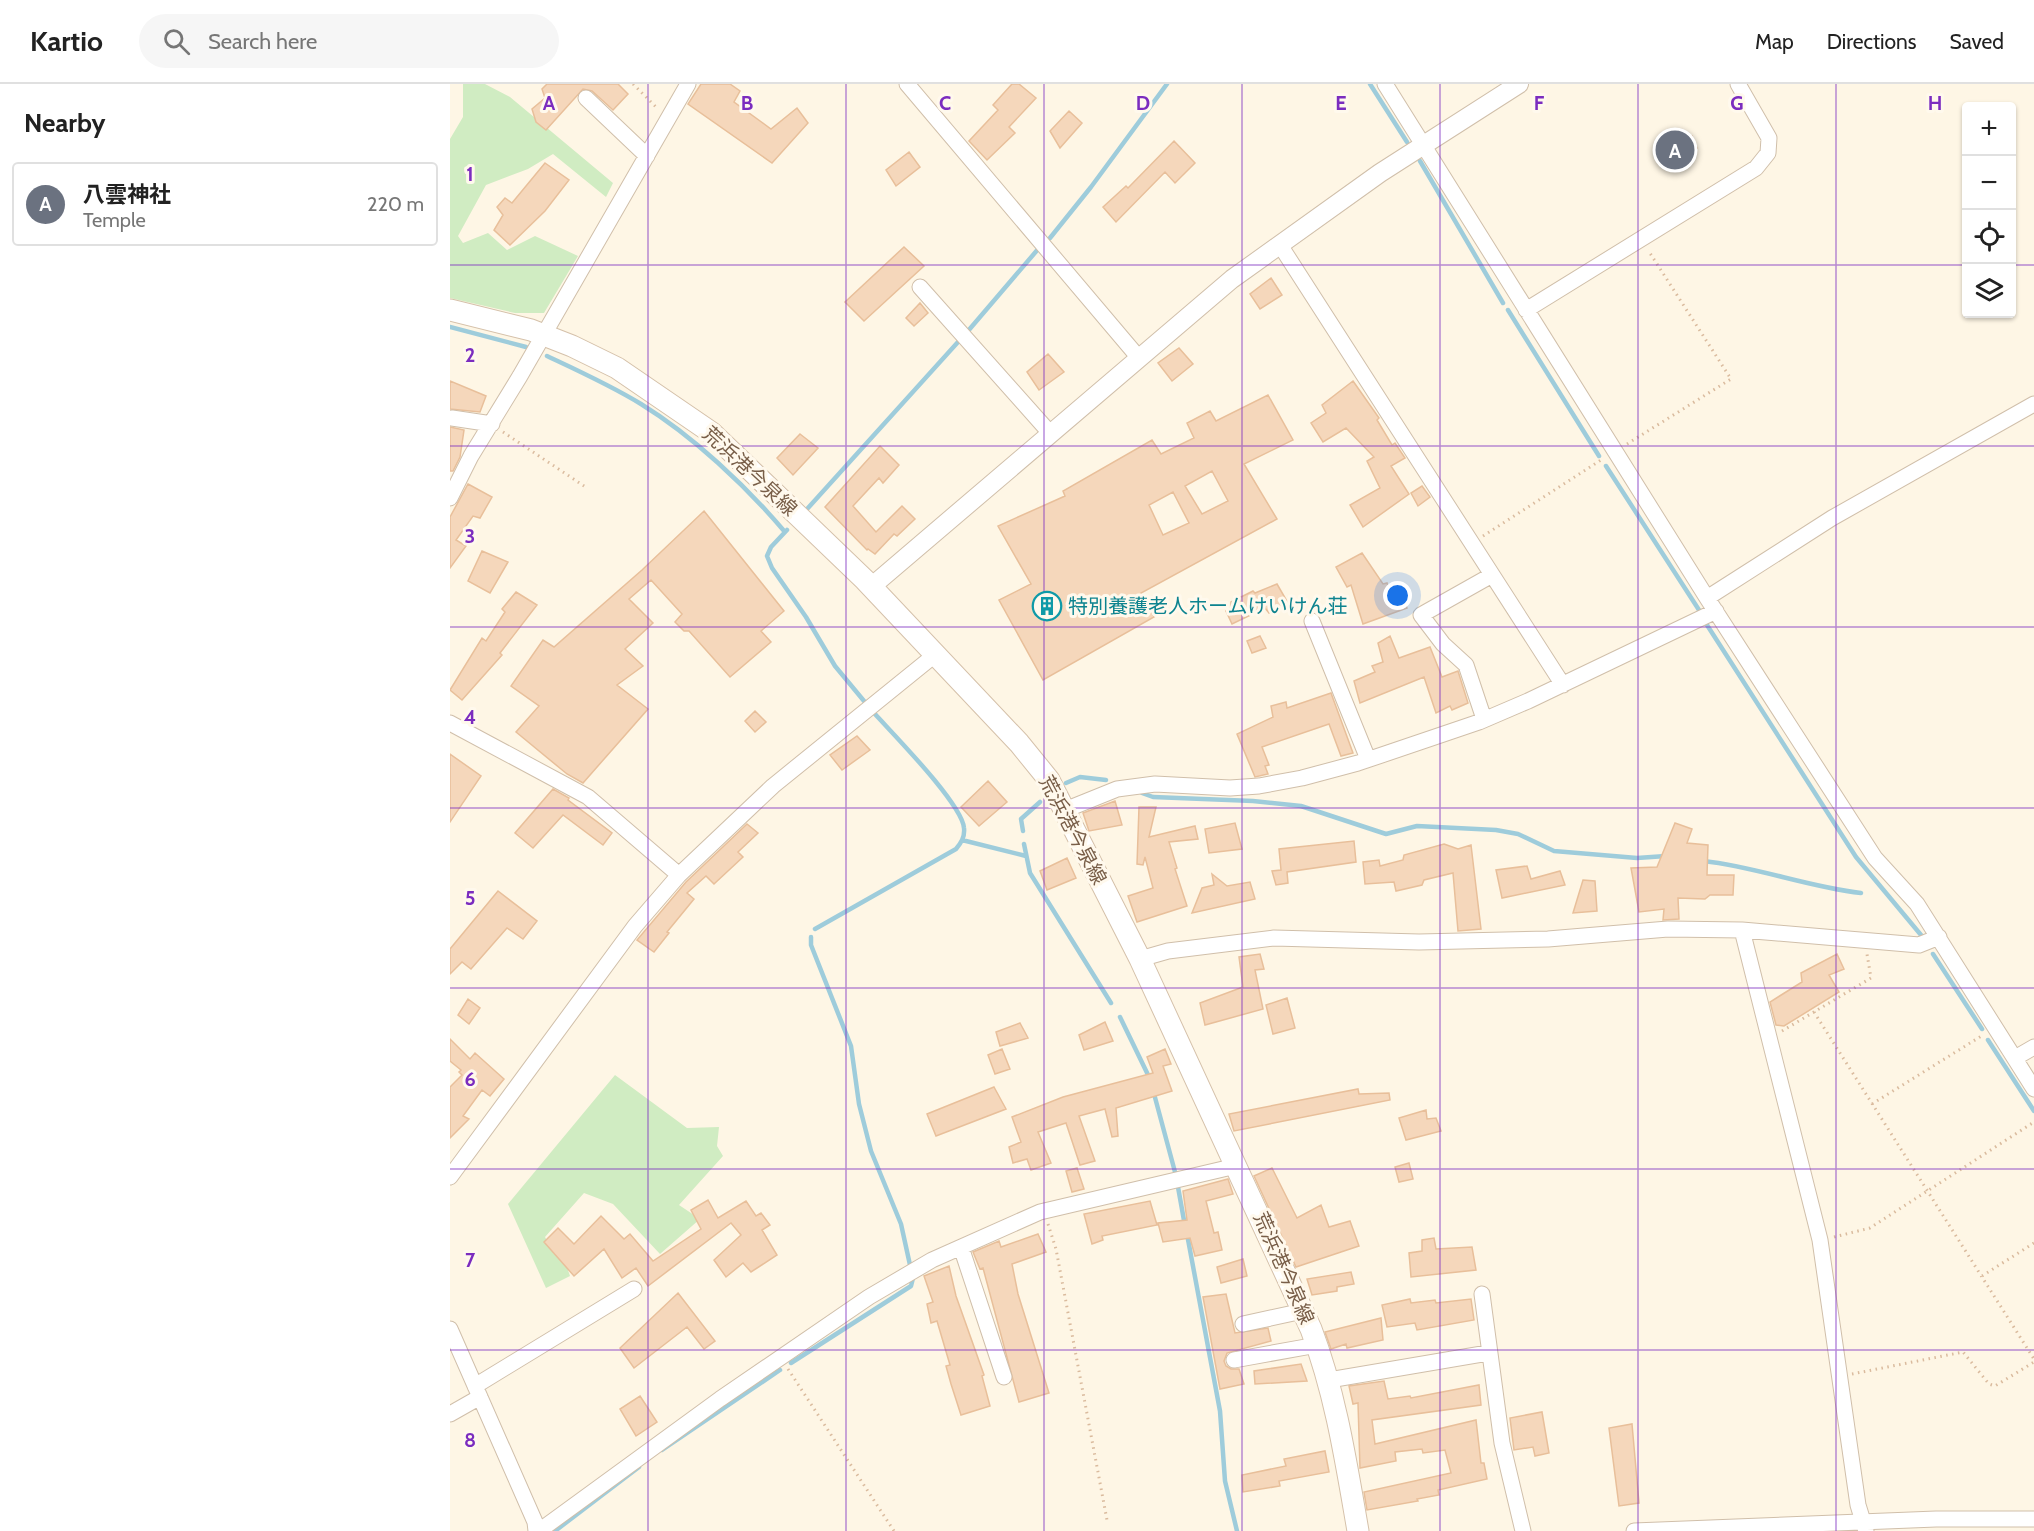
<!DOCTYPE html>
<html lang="en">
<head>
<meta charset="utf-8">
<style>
  :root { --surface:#fff; --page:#f6f6f6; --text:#222; --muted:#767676; --line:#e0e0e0; --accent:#0b8043 }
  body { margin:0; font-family:Cabin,"Noto Sans JP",sans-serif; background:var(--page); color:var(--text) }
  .controls { position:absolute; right:18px; top:18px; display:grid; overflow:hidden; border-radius:6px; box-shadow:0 2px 4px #0004 }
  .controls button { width:54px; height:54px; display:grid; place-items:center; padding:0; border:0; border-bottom:2px solid var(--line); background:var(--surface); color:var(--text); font:30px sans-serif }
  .you { position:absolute; left:948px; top:512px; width:21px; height:21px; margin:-15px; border:4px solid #fff; border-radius:50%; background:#1a73e8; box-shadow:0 0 0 9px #1a73e833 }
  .badge { display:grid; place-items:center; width:39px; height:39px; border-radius:50%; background:var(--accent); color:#fff; font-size:20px; font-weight:700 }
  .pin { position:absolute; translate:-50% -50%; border:3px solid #fff; box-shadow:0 2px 6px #0006 }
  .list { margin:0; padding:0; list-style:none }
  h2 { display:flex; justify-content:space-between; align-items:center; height:78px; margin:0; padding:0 24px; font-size:26px }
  h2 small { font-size:20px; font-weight:400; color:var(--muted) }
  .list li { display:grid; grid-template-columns:39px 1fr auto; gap:18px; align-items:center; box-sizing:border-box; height:84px; margin:0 12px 12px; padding:0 12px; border:2px solid var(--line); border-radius:6px }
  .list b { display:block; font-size:22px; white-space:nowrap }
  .list p { margin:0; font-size:20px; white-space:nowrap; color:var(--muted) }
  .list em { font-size:20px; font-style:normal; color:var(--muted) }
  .icon { flex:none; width:33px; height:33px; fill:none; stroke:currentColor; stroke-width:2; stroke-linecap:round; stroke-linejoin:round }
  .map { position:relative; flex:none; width:1584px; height:1447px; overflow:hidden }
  header { display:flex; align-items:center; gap:36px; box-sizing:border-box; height:84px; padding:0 30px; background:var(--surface); border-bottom:2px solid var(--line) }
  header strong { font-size:28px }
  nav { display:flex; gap:33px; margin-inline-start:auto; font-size:21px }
  .search { width:420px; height:54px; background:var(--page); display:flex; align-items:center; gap:15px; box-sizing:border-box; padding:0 21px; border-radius:33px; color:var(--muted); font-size:22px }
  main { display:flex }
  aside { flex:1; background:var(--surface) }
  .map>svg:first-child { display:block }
  .green { fill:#d0ecc2 }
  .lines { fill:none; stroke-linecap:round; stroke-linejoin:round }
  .stream { stroke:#9eccdb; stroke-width:4.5 }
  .building { fill:#f5d7bb; stroke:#e8bf9a; stroke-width:1.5; fill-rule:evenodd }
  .minor-casing { stroke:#d0bfaa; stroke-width:17 }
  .tertiary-casing { stroke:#d0bfaa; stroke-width:20 }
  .secondary-casing { stroke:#d5c1aa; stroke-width:23 }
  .path { stroke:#dabb9e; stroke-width:3; stroke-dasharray:1.5 4.5; stroke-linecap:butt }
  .minor { stroke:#fff; stroke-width:15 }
  .tertiary { stroke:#fff; stroke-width:18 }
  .secondary { stroke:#fff; stroke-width:21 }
  .grid { fill:none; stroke:#7b2cbf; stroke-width:1.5; stroke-opacity:0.55 }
  .labels { text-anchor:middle; stroke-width:6; stroke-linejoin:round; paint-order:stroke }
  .street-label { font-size:20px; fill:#785e48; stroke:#fff9ed }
  .culture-label { font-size:20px; fill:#0d838f; stroke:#fff9ed; text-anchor:start }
  .grid-label { font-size:20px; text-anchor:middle; font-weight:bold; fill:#7b2cbf; stroke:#fff9ed; stroke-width:6; stroke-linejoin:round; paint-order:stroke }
</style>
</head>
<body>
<header>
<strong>Kartio</strong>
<div class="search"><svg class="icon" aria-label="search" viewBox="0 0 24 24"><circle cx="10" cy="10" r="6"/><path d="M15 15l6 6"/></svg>Search here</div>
<nav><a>Map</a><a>Directions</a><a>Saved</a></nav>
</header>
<main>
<aside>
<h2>Nearby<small></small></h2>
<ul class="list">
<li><span class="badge" style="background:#6b7280">A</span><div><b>八雲神社</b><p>Temple</p></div><em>220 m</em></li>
</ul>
</aside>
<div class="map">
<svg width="1584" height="1447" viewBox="0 0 1584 1447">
  <rect width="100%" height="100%" fill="#fef6e5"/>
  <path class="green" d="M13,0h22l25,13 103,86 -7,14 -53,-43 -25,15 -42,16 -28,51 5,7 25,-10 19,17 28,-14 43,20 -34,57h-29l-65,-15v-159l13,-22z
    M165,991l72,53 32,-1 -2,19 6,10 -44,49 21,14 -40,35 -47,-50 -29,-11 -39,44 9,17 8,-1 8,23 -24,12 -38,-84z"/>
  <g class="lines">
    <path class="stream" d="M920,0l37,58
      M970,77l83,142
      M600,154l41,-51 76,-103
      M1058,226l91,146
      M0,243l76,20
      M518,247l71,-83
      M97,272c32,15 65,30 94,48 52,32 105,82 144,128
      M1156,382l93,144
      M358,424l150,-166
      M337,446l-16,17 -4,9 5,12 34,49 29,49 29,35
      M1257,541l149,232 65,78
      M616,699l14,-6 26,3
      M692,709l11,4 100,4 48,5 85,28 31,-8 79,4 22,4 36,17 83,7 29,-2
      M573,747l-2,-12 19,-17
      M512,756l64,16
      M574,760l6,29 81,130
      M1254,777c53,6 104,26 157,32
      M365,845l141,-80c5,-6 9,-12 8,-21 -2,-24 -70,-93 -89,-114
      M361,853v8l40,101 8,58 12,47 30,73 9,41
      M1483,870l49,75
      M670,933l30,62
      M1538,956l46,71
      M703,1006l22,82
      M728,1103l7,39
      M737,1150l33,177 5,70 12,50
      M341,1279l120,-77 2,-8
      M212,1366l118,-80
      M105,1447l84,-64"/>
  </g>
  <path class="building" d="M97,0h71l10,10 -15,16 -21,-19 -9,-2 -37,41 -10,-8 -4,-13 13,-11 -3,-9z
    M251,0h29l10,7 -6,11 37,27 26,-21 11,15 -36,40 -84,-59z
    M562,0h7l17,14 -27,29 6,6 -28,27 -18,-19 29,-31 -5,-5z
    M619,27l13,12 -22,25 -10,-17z
    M1220,50l7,10 15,-8 5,12 -13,6 2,6 -21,9 -8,-17 5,-2 -3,-13z
    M724,57l21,22 -20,20 -10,-11 -49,50 -13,-15 23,-21 2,2z
    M459,68l11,15 -24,19 -10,-16z
    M95,79l24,17 -24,31 -35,34 -16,-15 9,-15 -6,-8 8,-9 7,5z
    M454,163l20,19 -60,55 -19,-19z
    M821,194l11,17 -22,14 -10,-15z
    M470,219l8,10 -14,13 -8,-8z
    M729,264l14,16 -21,17 -14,-18z
    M598,270l16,18 -25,18 -12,-18z
    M0,297l36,15 -6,16 -30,-3z
    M903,297l26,37 -2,2 15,25 3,-2 10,15 -14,8 18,28 -46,33 -13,-22 30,-17 -13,-27 7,-4 -28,-29 -23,14 -12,-19 15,-10 -4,-8z
    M818,311l25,45 -49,24 33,55 -136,74 13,24 -111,63 -44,-80 32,-16 -33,-58 67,-30 -2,-5 89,-51 9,14 33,-16 -7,-15 23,-12 6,10zM762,387l16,30 -26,13 -17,-28zM723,408l16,31 -26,12 -14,-30z
    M0,343l14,3 -4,27 -7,14h-3z
    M350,350l18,14 -25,27 -16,-17z
    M430,362l19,19 -16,18 -4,-5 -26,28 23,26 26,-26 13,13 -18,17 -3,-2 -19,20 -7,-5 -1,1 -42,-43z
    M18,400l24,13 -12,21 -7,-2 -17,24 10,6 -16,22v-51z
    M972,402l8,11 -12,9 -7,-13z
    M254,427l80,100 -23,20 10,11 -41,35 -41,-46h-5l-9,-9 7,-8 -31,-34 -22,19 24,24 -28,26 18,17 -26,19 31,24 -65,74 -16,-9 -51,-42 23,-26 -28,-20 32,-46 11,7 88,-77z
    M32,467l26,11 -18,31 -22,-12z
    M912,469l21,31 4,-1 3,9 10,-3 7,19 -44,16 -12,-39 -4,2 -11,-20z
    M827,500l11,19 -19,10 -4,-5 -33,16 -6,-13 5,-3v-6l22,-11 2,2z
    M66,508l21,13 -37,48 2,2 -40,45 -12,-10 32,-52 4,3 19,-29 -3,-3z
    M810,552l6,12 -14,5 -5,-12z
    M940,552l9,22 31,-11 12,30 16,-6 10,32 -16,7 -2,-4 -14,7 -12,-36 -64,26 -6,-22 21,-9 -3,-6 11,-4 -5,-19z
    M881,609l22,60 -12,3 -12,-32 -67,23 7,18 -4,1 3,8 -13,3 -18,-43 36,-17 -2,-11 15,-4 1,6z
    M305,627l11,11 -11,10 -10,-11z
    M407,652l13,14 -28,20 -12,-15z
    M0,670l31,22 -31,46z
    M538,697l19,21 -28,24 -18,-19z
    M103,705l16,9 -1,2 44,33 -9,12 -40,-30 -30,33 -18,-15z
    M665,717l7,24 -33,6 -6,-18z
    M689,723h17l-7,30 46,-11 3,13 -29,3 8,26 -2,1 12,37 -50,16 -9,-26 25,-8 -8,-31 -2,8 -6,-1z
    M785,739l7,26 -33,4 -4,-24z
    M1225,739l17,6 -5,14 21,2 -1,30h27l-1,20h-23l-5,4 -27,-1 1,21 -16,1 1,-11 -25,3 -8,-44 26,-1z
    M297,740l11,9 -20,19 5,5 -29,27 -8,-8 -19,17 7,6 -27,33 2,1 -15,19 -17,-12 49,-58z
    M904,757l2,21 -69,10 1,11 -12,2 -4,-14 9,-1 -2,-21z
    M994,760l14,5 13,-4 10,84 -23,2 -5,-58 -29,7 -2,5 -26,6 -2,-9 -29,2 -2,-22 16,-2 1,6 23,-6 1,-5z
    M617,774l9,20 -29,12 -7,-19z
    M1077,782l4,13 29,-8 5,14 -63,13 -6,-28z
    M762,790l15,12 23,-4 5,17 -63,14 10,-25 12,-3z
    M1133,796l12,1 2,30 -24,2z
    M48,807l39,30 -14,18 -16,-11 -36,41 -9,-7 -12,12v-25z
    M810,870l4,15 -9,1 8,39 -58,16 -5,-22 43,-16 -4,-30z
    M1387,870l7,15 -15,6 10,17 -55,34 -8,-1 -6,-23 32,-20 -1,-9z
    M837,914l8,30 -22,6 -7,-29z
    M18,915l12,9 -11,16 -11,-9z
    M655,938l8,19 -29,9 -5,-15z
    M570,939l8,15 -28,8 -4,-14z
    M0,955l20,20 5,-6 29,26 -14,17 -8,-6 -19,26 6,3 -19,19v-51l12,-12 -3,-3 2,-2 -11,-9z
    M552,965l8,20 -15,5 -7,-19z
    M715,965l6,15 -8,2 9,25 -56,17 2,28 -6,1 -7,-28 -26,7 16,45 -15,4 -14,-42 -28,9 13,31 -20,7 -4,-11 -14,4 -4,-16 12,-5 -9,-25 51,-20 90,-24 -6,-16z
    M544,1003l12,22 -70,27 -9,-22z
    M908,1005l1,5 30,-1 1,7 -156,31 -5,-17z
    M976,1026l1,9 9,-1 5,13 -35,9 -7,-22z
    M959,1079l4,16 -14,3 -4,-15z
    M627,1084l7,21 -12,3 -6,-21z
    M822,1084l25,50 24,-13 8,22 21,-6 9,25 -63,21 -42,-91z
    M778,1095l5,15 -27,7 8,32 4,-1 4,18 -27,6 -5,-18 -27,4 -5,-19 29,-3 -4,-29z
    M258,1116l10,18 28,-17 10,15 5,-3 9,12 -8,5 15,25 -26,17 -8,-9 -17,14 -12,-17 27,-25 -10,-12 -83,63 -12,-18 -14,10 -18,-29 -30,27 -30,-34 14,-14 16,16 27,-28 23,23 6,-5 23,27 48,-32 -10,-19z
    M700,1117l7,24 -55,11 1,4 -11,4 -8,-30z
    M588,1150l8,18 -34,12 6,30 31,99 -30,9 -36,-134 -3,1 -7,-17 26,-11 2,6z
    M984,1154l2,11 36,-2 4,23 -65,7 -2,-24 13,-2v-11z
    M793,1175l4,17 -26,7 -4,-16z
    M499,1182l7,30 28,79 -2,1 8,30 -29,9 -10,-31 -5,-18 4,-1 -13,-44 -6,2 -4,-19 6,-2 -9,-26z
    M901,1188l3,12 -17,3v4l-25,4 -5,-16z
    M228,1209l37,48 -11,8 -17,-22 -53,41 -14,-20z
    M776,1210l9,39 33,-5 3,13 -44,12 -3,8 2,5 5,3h8l5,15 -24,5 -17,-92z
    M960,1215l1,4 24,-3 1,3 35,-4 3,21 -57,10 -2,-7 -28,4 -5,-22z
    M931,1234l2,22 -36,8 -1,-4 -15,5 -6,-17z
    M851,1280l6,17 -52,3 -1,-13z
    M934,1297l4,18 22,-3 1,2 68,-13 2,20 -109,15 3,24 101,-24 5,43h3l3,16 -49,11 1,5 -22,4 1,2 -51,9 -3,-18 87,-19 -6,-23 -22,3 -1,-4 -27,3 1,9 -36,7 -2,-65 -5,1 -4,-18z
    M190,1312l17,26 -21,14 -16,-27z
    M1092,1328l7,41 -14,3 -2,-9 -19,3 -4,-32z
    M1182,1340l7,79 -20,3 -10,-78z
    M875,1367l4,21 -50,9 1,5 -37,6 -1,-17 44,-9 -2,-7z"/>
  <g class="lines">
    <g class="minor-casing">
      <path id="minor" d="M457,0l232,274
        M935,0l322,514 168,260 42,46 117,185
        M136,14l61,58
        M830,161l283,440
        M470,203l130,146
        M1076,226l230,-142 12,-15 1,-15 -31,-54
        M2,334l40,6
        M0,414l21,-42 49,-80 168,-292
        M1257,514l125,-80 202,-114
        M862,537l56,138
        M1034,635l-18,-54 -23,-21 -22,-29 71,-40
        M0,639l138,74 91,78
        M615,726l52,-21 38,-5 75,4 29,-2 43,-8 56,-15 121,-41 49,-21 188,-90
        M1292,846l78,310 38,265 8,26
        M690,875l28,-8 106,-13 145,4 129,-3 120,-10 74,1 177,15 20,-8
        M1565,974l19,-11
        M0,1093l185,-251 44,-51 94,-89 163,-132
        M511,1163l43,130
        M1032,1210l20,149 21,88
        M793,1240l60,-13
        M0,1245l85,193 1,9
        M784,1276l83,-15
        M879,1296l159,-27
        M25,1302l159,-97
        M0,1330l30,-17
        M89,1447l181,-132 149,-102 63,-37 108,-48 196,-46
        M1184,1447l302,-12h98"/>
    </g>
    <g class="tertiary-casing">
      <path id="tertiary" d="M421,503l361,-308 148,-106 139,-89"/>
    </g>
    <g class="secondary-casing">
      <path id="secondary" d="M0,226l81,20 41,16 45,22 95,65 153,147 154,163 30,37 91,179 171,370c25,66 35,133 47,202"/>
    </g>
    <path class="path" d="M183,0l24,24
      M53,348l84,56
      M1177,360l104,-65 -83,-129
      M1033,452l121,-78
      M1364,928l220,347
      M1332,947l89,-53 -4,-24
      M1422,1020l111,-69
      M598,1140l8,25 51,271
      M1384,1153l36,-9 164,-106
      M1532,1192l52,-33
      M338,1285l106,162
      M1402,1290l111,-22 26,32 6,2 39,-24"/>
    <use href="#minor" class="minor"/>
    <use href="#tertiary" class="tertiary"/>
    <use href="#secondary" class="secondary"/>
  </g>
  <path class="grid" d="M198,0v1447M396,0v1447M594,0v1447M792,0v1447M990,0v1447M1188,0v1447M1386,0v1447M0,181h1516M1562,181h22M0,362h1584M0,543h1584M0,724h1584M0,904h1584M0,1085h1584M0,1266h1584"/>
  <defs>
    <g id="building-ring" transform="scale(1.5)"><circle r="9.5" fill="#fff9ed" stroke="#0f9aa8" stroke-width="1.5"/><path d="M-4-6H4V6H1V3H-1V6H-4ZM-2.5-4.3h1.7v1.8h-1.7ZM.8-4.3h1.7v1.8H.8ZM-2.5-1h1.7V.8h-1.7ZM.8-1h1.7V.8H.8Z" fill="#0f9aa8"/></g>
  </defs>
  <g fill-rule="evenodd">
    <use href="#building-ring" x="597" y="522"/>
  </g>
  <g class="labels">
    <g class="street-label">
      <text transform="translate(300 387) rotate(43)" y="7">荒浜港今泉線</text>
      <text transform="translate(623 746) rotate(62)" y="7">荒浜港今泉線</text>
      <text transform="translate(834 1184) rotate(66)" y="7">荒浜港今泉線</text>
    </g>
    <g class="culture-label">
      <text x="618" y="529">特別養護老人ホームけいけん荘</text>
    </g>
  </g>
  <g class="grid-label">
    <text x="99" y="26">A</text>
    <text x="297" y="26">B</text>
    <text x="495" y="26">C</text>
    <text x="693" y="26">D</text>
    <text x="891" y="26">E</text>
    <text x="1089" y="26">F</text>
    <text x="1287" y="26">G</text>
    <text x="1485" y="26">H</text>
    <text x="20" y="97">1</text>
    <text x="20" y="278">2</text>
    <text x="20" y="459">3</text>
    <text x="20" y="640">4</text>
    <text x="20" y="821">5</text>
    <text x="20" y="1002">6</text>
    <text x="20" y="1183">7</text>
    <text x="20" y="1363">8</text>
  </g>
</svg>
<div class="controls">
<button>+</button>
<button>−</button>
<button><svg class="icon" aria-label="locate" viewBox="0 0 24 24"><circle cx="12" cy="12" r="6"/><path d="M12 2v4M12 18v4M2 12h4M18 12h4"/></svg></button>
<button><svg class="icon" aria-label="layers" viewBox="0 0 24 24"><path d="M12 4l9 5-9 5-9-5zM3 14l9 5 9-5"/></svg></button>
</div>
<div class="you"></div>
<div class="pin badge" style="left:1225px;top:66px;background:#6b7280">A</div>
</div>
</main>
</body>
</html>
